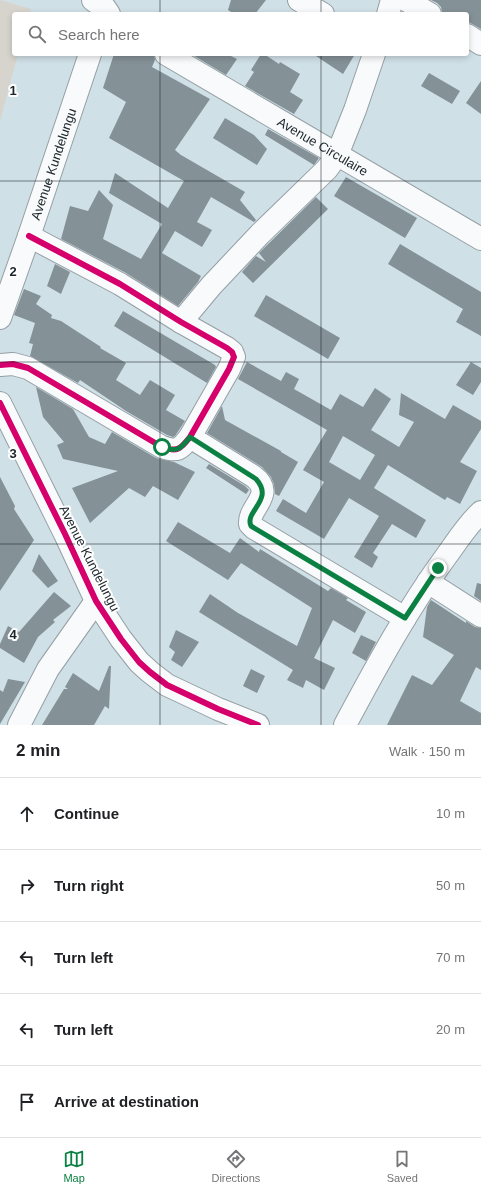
<!DOCTYPE html>
<html lang="en">
<head>
<meta charset="utf-8">
<style>
  :root { --surface:#fff; --page:#f2f2f2; --text:#202124; --muted:#757577; --line:#e0e0e0; --accent:#0b8043 }
  body { margin:0; font-family:Arial,sans-serif; background:var(--page); color:var(--text) }
  .stop { position:absolute; width:12px; height:12px; margin:-9px; border:3px solid #0b8043; border-radius:50%; background:#fff }
  .stop.end { background:#0b8043; border-color:#fff; box-shadow:0 1px 4px #0008 }
  .list { margin:0; padding:0; list-style:none }
  h2 { display:flex; justify-content:space-between; align-items:center; height:52px; margin:0; padding:0 16px; font-size:17px }
  h2 small { font-size:13px; font-weight:400; color:var(--muted) }
  .list li { display:grid; grid-template-columns:26px 1fr auto; gap:12px; align-items:center; box-sizing:border-box; height:72px; padding:0 16px; border-top:1px solid var(--line) }
  .list b { display:block; font-size:15px; white-space:nowrap }
  .list em { font-size:13px; font-style:normal; color:var(--muted) }
  .icon { flex:none; width:22px; height:22px; fill:none; stroke:currentColor; stroke-width:2; stroke-linecap:round; stroke-linejoin:round }
  .map { position:relative; flex:none; width:481px; height:725px; overflow:hidden }
  .search { position:absolute; background:var(--surface); box-shadow:0 2px 6px #0003; left:12px; right:12px; top:12px; height:44px; display:flex; align-items:center; gap:10px; box-sizing:border-box; padding:0 14px; border-radius:4px; color:var(--muted); font-size:15px }
  .sheet { height:412px; background:var(--surface) }
  nav { display:flex; justify-content:space-around; align-items:center; box-sizing:border-box; height:56px; border-top:1px solid var(--line); background:var(--surface); font-size:11px; color:var(--muted) }
  nav a { display:grid; justify-items:center; gap:2px }
  nav .on { color:var(--accent) }
  .map>svg:first-child { display:block }
  .pitch { fill:#d7d4cd }
  .building { fill:#849197; fill-rule:evenodd }
  .lines { fill:none; stroke-linecap:round; stroke-linejoin:round }
  .minor-casing { stroke:#949fa4; stroke-width:24 }
  .minor { stroke:#f8fafb; stroke-width:22 }
  .cycleway-casing { stroke:#fff; stroke-width:8 }
  .cycleway { stroke:#d6006c; stroke-width:6 }
  .route { stroke:#0b8043; stroke-width:5 }
  .grid { fill:none; stroke:#1b252a; stroke-width:1; stroke-opacity:0.55 }
  .labels { text-anchor:middle; stroke-width:4; stroke-linejoin:round; paint-order:stroke }
  .street-label { font-size:13px; fill:#1b252a; stroke:#fff }
  .grid-label { font-size:13px; text-anchor:middle; font-weight:bold; fill:#1b252a; stroke:#fff; stroke-width:4; stroke-linejoin:round; paint-order:stroke }
</style>
</head>
<body>
<div class="map">
<svg width="481" height="725" viewBox="0 0 481 725">
  <rect width="100%" height="100%" fill="#d0e0e7"/>
  <path class="pitch" d="M0,0l31,9 -2,5h-15v40h4l-18,67z"/>
  <path class="building" d="M231,0h35l-11,14h-21l-6,-4z
    M431,0h50v29l-14,-8v-7h-22l-3,-2 -1,-5 -4,-4z
    M114,54h40l1,6 -3,7 58,32 -35,51 6,5 64,37 -5,8 16,20 -2,2 -43,-25 -14,25 15,8 -10,17 -27,-16 -13,22 39,23 -3,6 -20,24 -52,-33 -65,-34 9,-33 18,5 11,-21 14,15 -10,34 38,20 21,-35 -53,-31 6,-20 53,35 16,-27 -75,-43 17,-36 -23,-14z
    M191,54h36l10,5 -11,16z
    M261,54h3l15,10 1,-2 20,12 -10,18 13,8 -9,14 -49,-28 9,-14 -3,-2z
    M313,54h42l-12,20z
    M429,73l31,18 -8,13 -31,-18z
    M481,81v33l-15,-11z
    M225,118l29,17 13,14 -10,16 -44,-27z
    M268,129l51,29 -5,7 -49,-30z
    M346,177l71,41 -12,20 -71,-42z
    M316,197l12,12 -75,74 -11,-11 14,-16 10,6 -7,-9z
    M400,244l81,48v44l-25,-14 7,-13 -75,-45z
    M55,264l15,8 -9,22 -14,-8z
    M24,289l17,7 -5,8 16,11 -1,3 10,3 40,26 -1,1 26,15 -10,17 24,15 10,-15 25,15 -9,15 19,11 -10,15 -2,1 -6,-2 -41,-24 -46,-31 -2,3 -48,-27 3,-12 -4,-1 6,-20 -21,-8z
    M266,295l74,43 -12,21 -74,-43z
    M123,311l92,54 1,2 -9,16 -93,-57z
    M247,362l34,19 5,-9 13,7 -5,10 37,21 9,-16 23,13 12,-19 16,11 -20,31 28,17 15,-25 -15,-7 2,-22 44,26 8,-14 28,16v8l-21,33 17,9 -17,33 -13,-7 -2,3 -57,-35 -14,23 52,32 -10,18 -24,-14 -19,29 5,4 -6,11 -18,-11 25,-41 -30,-18 -25,41 -48,-28 7,-12 23,14 18,-31 -21,-12 24,-40 -89,-51zM343,436l32,19 -15,25 -31,-18z
    M471,362l10,6v14l-8,13 -17,-10z
    M36,387l37,22 16,28 16,7 7,-12 44,26 18,4 21,10 -17,28 -25,-14 -8,11 -16,-9 -39,35 -18,-35 46,-17 -55,-12 -6,-14 7,-3 -21,-25z
    M222,406l3,14 56,31v1l17,10 -19,34 -4,-2 -1,-10 -3,-7 -9,-10 -55,-34z
    M209,464l36,22 4,4 -3,4 -40,-26z
    M0,477l15,29 -1,3 20,31 -34,51z
    M178,522l52,31 10,-15 19,14 1,-3 68,42 3,-3 17,10 -2,2 20,12 -11,21 -22,-13 -19,38 21,10 -11,22 -18,-10 -3,8 -16,-8 6,-10 -94,-58 11,-18 28,19 59,33 15,-38 -71,-45 -13,17 -62,-39z
    M39,554l19,27 -10,7 -16,-17z
    M477,583l4,1v17l-7,-5z
    M54,592l17,14 -18,14 2,2 -17,15 -14,26 -24,-15v-4l8,-18 11,6z
    M431,600l35,23v-2l9,6 6,1v42l-5,-3 -16,34 21,12v12h-94l25,-50 20,10 22,-30 -31,-18 4,-30z
    M176,630l23,12 -17,25 -11,-7 4,-8 -6,-5z
    M361,635l15,7 -10,19 -14,-8z
    M109,666h2l-2,43 -4,-3 -11,19h-52l22,-36h4l-3,-2 8,-14 26,18z
    M251,669l14,7 -8,17 -14,-7z
    M8,679l17,3 -25,42v-34l3,2z"/>
  <g class="lines">
    <g class="minor-casing">
      <g id="minor">
        <path d="M93,0l12,8 4,6"/>
        <path d="M299,0l24,14"/>
        <path d="M406,0l24,14"/>
        <path d="M388,14l4,-14"/>
        <path d="M467,35l14,9"/>
        <path id="s1" d="M166,54l315,185"/>
        <path id="s2" d="M0,318l29,-82 61,-182"/>
        <path d="M181,322l30,-36 49,-52 67,-65 10,-14 18,-45 19,-56"/>
        <path d="M0,365l13,-1 15,4 134,79c15,5 18,3 28,-10l39,-68 5,-12 -2,-5 -5,-4 -46,-26 -61,-38 -91,-48"/>
        <path d="M0,403l65,131 31,67 25,38 18,23 11,10 17,13 51,24 40,16"/>
        <path d="M190,437l63,39c24,18 -5,31 -3,48l4,4 151,90"/>
        <path d="M428,582l53,34"/>
        <path d="M19,725l29,-56 48,-68"/>
        <path d="M345,725c31,-58 63,-117 102,-170 11,-15 20,-30 34,-43"/>
      </g>
    </g>
    <use href="#minor" class="minor"/>
    <g class="cycleway-casing">
      <path id="cycleway" d="M0,365l13,-1 15,4 134,79c15,5 18,3 28,-10l39,-68 5,-12 -2,-5 -5,-4 -46,-26 -61,-38 -91,-48
        M0,403l65,131 31,67 25,38 18,23 11,10 17,13 51,24 40,16"/>
    </g>
    <use href="#cycleway" class="cycleway"/>
  </g>
  <g class="lines">
    <path class="route" d="M162,447c15,5 18,3 28,-10l66,42c19,21 -12,32 -5,47l154,92 33,-50"/>
  </g>
  <path class="grid" d="M160,0v14M321,0v14M160,54v671M321,54v671M0,181h481M0,362h481M0,544h481"/>
  <g class="labels">
    <g class="street-label">
      <text dy="5" stroke="none"><textPath href="#s1" startOffset="182">Avenue Circulaire</textPath></text>
      <text dy="5" stroke="none"><textPath href="#s2" startOffset="163">Avenue Kundelungu</textPath></text>
      <text transform="translate(90 558) rotate(63)" y="5">Avenue Kundelungu</text>
    </g>
  </g>
  <g class="grid-label">
    <text x="13" y="95">1</text>
    <text x="13" y="276">2</text>
    <text x="13" y="458">3</text>
    <text x="13" y="639">4</text>
  </g>
</svg>
<div class="stop" style="left:162px;top:447px"></div>
<div class="stop end" style="left:438px;top:568px"></div>
<div class="search"><svg class="icon" aria-label="search" viewBox="0 0 24 24"><circle cx="10" cy="10" r="6"/><path d="M15 15l6 6"/></svg>Search here</div>
</div>
<section class="sheet">
<h2>2 min<small>Walk · 150 m</small></h2>
<ul class="list">
<li><svg class="icon" aria-label="ahead" viewBox="0 0 24 24"><path d="M12 20V5M6 11l6-6 6 6"/></svg><div><b>Continue</b></div><em>10 m</em></li>
<li><svg class="icon" aria-label="right" viewBox="0 0 24 24"><path d="M7 20v-9h11M14 6l5 5-5 5"/></svg><div><b>Turn right</b></div><em>50 m</em></li>
<li><svg class="icon" aria-label="left" viewBox="0 0 24 24"><path d="M17 20v-9H6M10 6l-5 5 5 5"/></svg><div><b>Turn left</b></div><em>70 m</em></li>
<li><svg class="icon" aria-label="left" viewBox="0 0 24 24"><path d="M17 20v-9H6M10 6l-5 5 5 5"/></svg><div><b>Turn left</b></div><em>20 m</em></li>
<li><svg class="icon" aria-label="arrive" viewBox="0 0 24 24"><path d="M6 21V4h12l-3 4 3 4H6"/></svg><div><b>Arrive at destination</b></div></li>
</ul>
</section>
<nav>
<a class="on"><svg class="icon" aria-label="map" viewBox="0 0 24 24"><path d="M3 6l6-2 6 2 6-2v14l-6 2-6-2-6 2zM9 4v14M15 6v14"/></svg>Map</a>
<a><svg class="icon" aria-label="directions" viewBox="0 0 24 24"><path d="M12 3l9 9-9 9-9-9zM9 14v-3h6M13 9l2 2-2 2"/></svg>Directions</a>
<a><svg class="icon" aria-label="saved" viewBox="0 0 24 24"><path d="M7 4h10v16l-5-4-5 4z"/></svg>Saved</a>
</nav>
</body>
</html>
